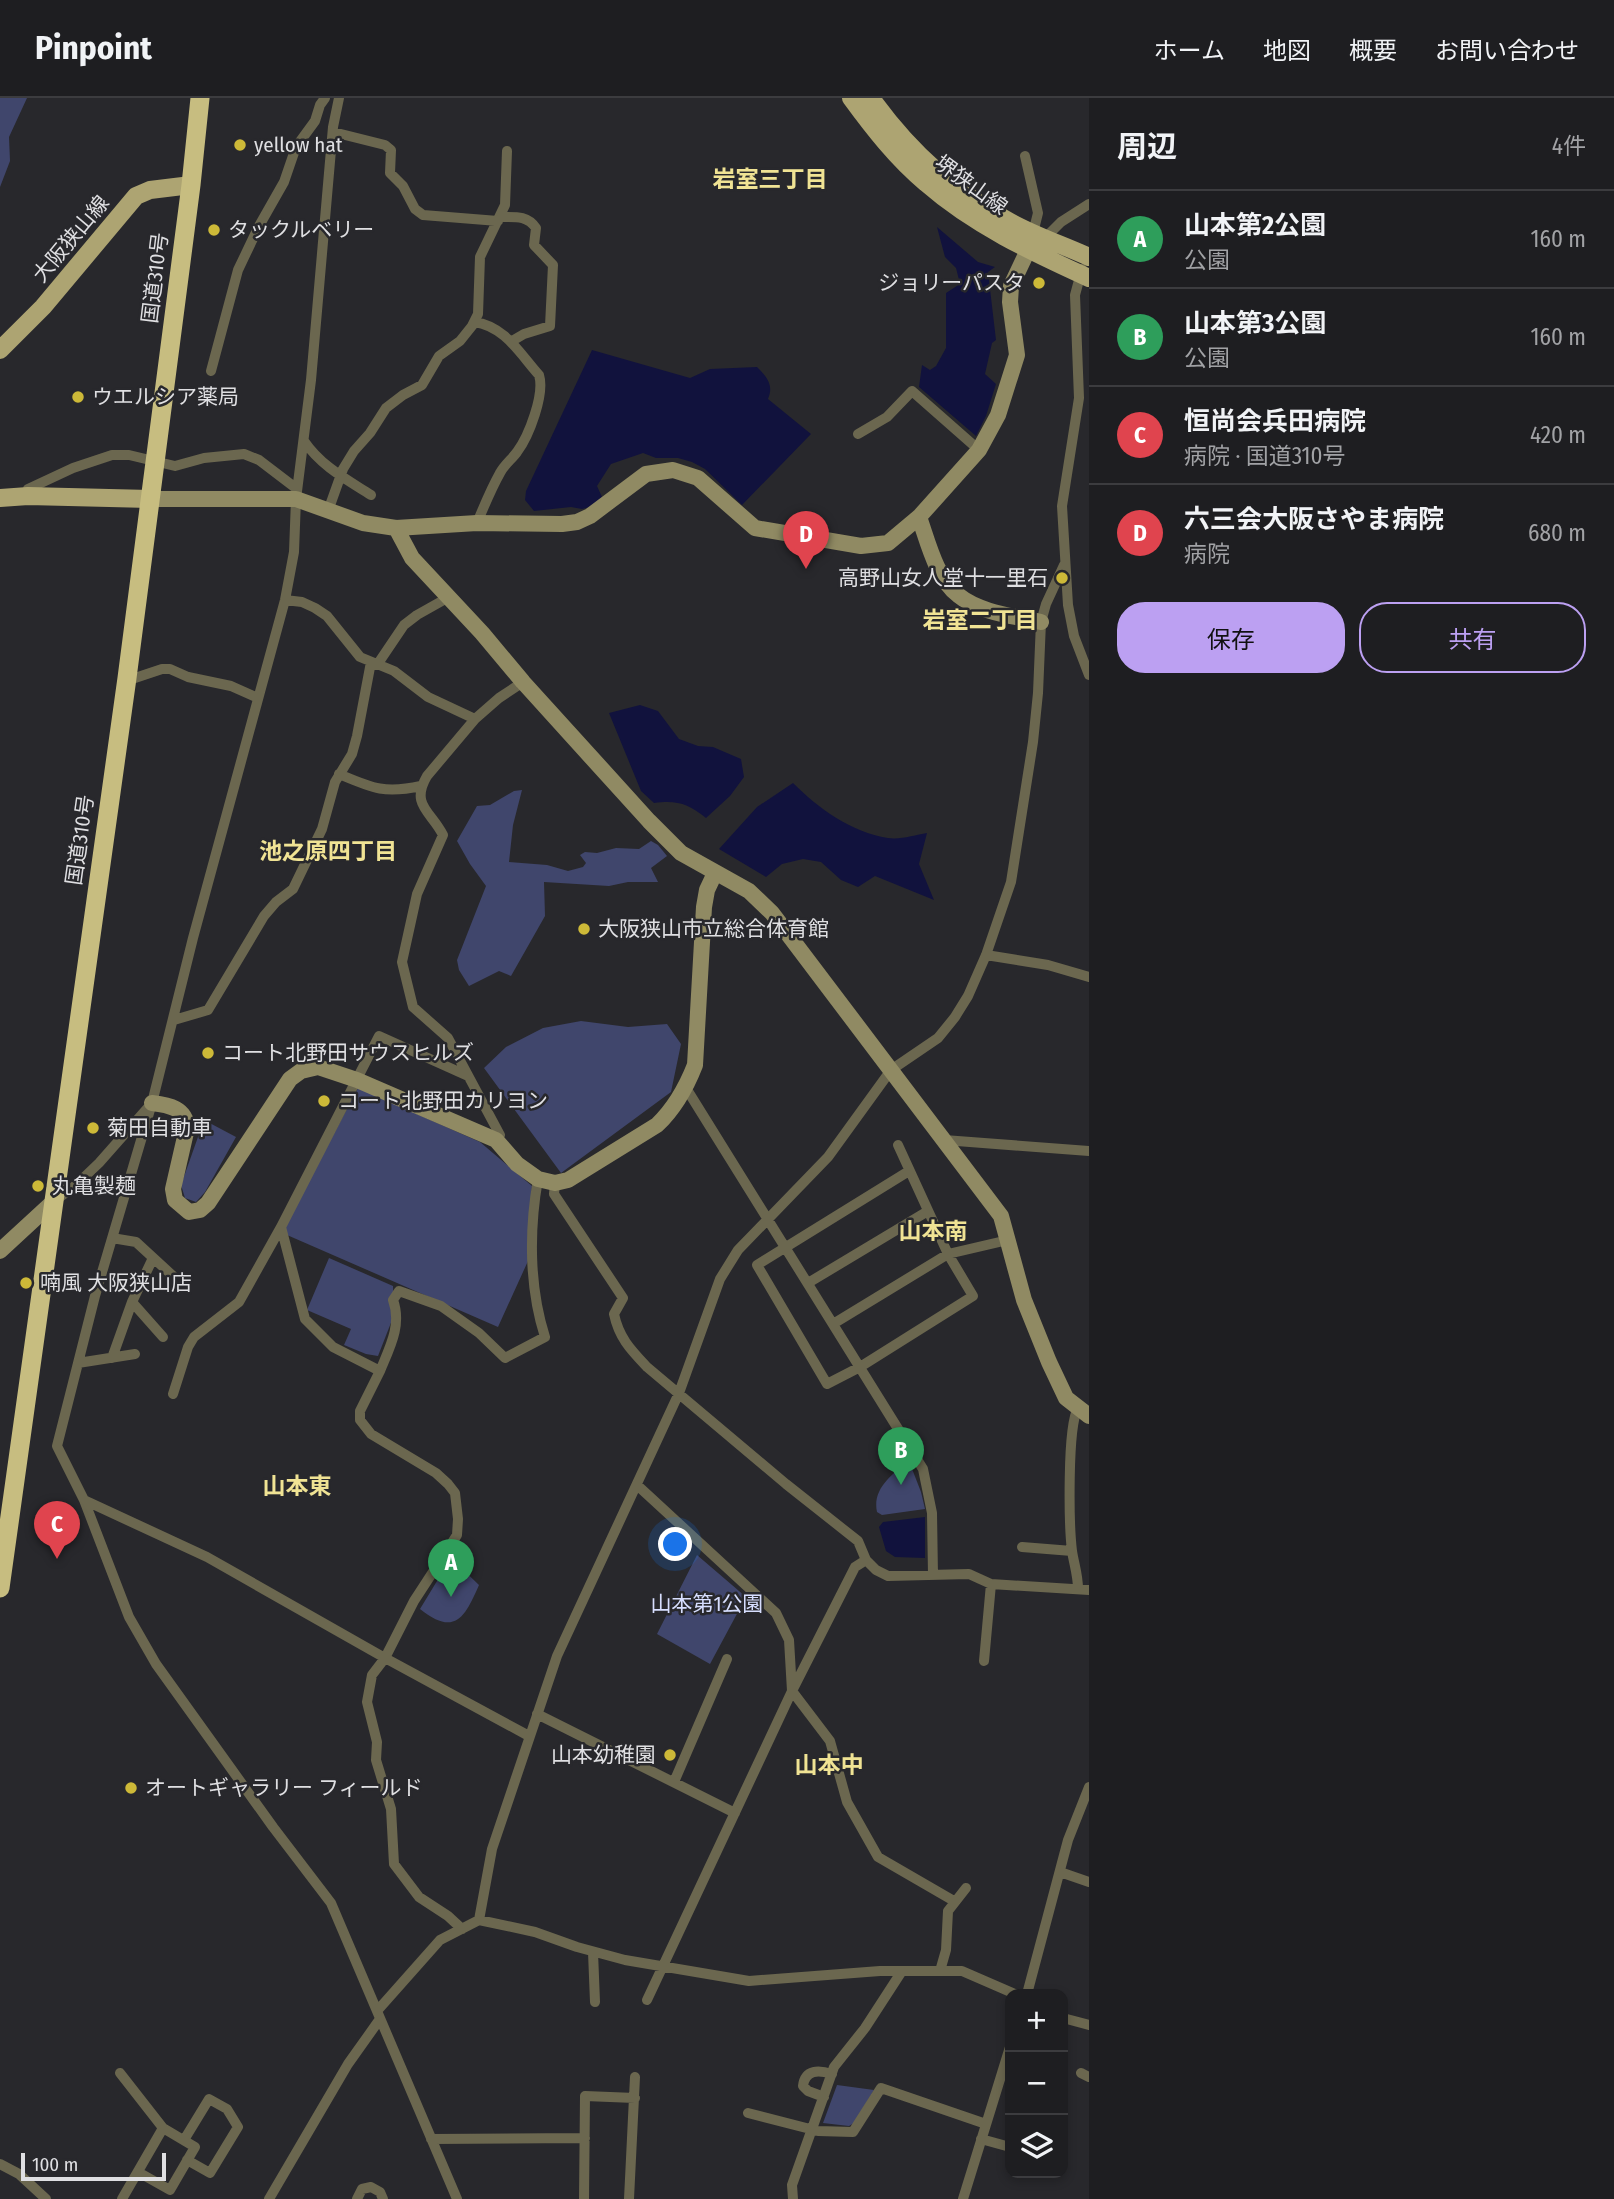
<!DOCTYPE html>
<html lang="ja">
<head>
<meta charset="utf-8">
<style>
  :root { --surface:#1e1e21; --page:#2b2b2e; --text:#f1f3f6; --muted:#a1a2a5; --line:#3c3c3f; --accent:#bca0f2 }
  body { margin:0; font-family:"Fira Sans Condensed","Noto Sans JP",sans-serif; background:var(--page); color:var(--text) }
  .controls { position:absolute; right:21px; bottom:21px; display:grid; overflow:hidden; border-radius:14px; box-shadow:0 4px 10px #0003 }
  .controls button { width:63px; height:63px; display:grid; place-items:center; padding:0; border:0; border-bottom:2px solid var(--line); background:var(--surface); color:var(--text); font:35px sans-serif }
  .scale { position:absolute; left:21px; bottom:18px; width:145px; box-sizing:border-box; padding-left:7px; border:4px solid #dfdfe2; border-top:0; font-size:19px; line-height:24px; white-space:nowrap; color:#dfdfe2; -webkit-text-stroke:5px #28282c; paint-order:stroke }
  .you { position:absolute; left:676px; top:1447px; width:24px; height:24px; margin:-18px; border:5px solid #fff; border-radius:50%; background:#1a73e8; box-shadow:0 0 0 10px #1a73e833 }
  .badge { display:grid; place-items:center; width:46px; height:46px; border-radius:50%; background:var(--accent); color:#fff; font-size:23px; font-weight:700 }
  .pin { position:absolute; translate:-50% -58px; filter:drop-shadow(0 2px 4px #0008) }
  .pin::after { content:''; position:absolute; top:37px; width:24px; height:21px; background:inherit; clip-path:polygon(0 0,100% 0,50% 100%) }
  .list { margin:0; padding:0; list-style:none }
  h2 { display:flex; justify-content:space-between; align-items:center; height:91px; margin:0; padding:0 28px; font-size:30px }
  h2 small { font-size:23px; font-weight:400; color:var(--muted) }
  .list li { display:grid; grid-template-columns:46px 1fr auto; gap:21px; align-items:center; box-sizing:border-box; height:98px; padding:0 28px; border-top:2px solid var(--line) }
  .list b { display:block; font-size:26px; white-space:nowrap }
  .list p { margin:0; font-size:23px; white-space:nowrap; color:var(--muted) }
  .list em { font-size:23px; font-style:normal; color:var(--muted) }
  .actions { display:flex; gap:14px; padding:21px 28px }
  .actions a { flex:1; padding:16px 0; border:2px solid var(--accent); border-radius:28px; text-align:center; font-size:24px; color:var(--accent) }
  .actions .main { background:var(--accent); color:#111 }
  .icon { flex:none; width:38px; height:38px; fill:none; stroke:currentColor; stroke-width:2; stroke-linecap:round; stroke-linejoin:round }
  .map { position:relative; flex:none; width:1089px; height:2101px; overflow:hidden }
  header { display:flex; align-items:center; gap:42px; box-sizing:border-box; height:98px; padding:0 35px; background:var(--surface); border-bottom:2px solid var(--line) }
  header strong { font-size:33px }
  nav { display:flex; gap:38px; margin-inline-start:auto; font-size:24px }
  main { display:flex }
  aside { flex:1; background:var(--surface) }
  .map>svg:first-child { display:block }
  .green { fill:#40466c }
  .water { fill:#11123d }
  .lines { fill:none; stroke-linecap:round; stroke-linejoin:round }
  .street { stroke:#6b674f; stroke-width:10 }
  .secondary { stroke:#908a63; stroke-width:16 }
  .primary { stroke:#ada472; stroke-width:18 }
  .highway { stroke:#c7bd80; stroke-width:19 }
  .poi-dot { fill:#cdb938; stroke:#28282c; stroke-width:2.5 }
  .labels { text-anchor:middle; stroke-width:5; stroke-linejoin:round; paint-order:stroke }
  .poi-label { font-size:21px; fill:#dfdfe2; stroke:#28282c; text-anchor:start }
  .street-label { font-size:21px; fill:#dfdfe2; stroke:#28282c }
  .park-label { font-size:21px; fill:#d7defe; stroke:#28282c }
  .neighbourhood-label { font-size:23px; font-weight:bold; fill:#f0e394; stroke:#28282c }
</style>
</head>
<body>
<header>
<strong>Pinpoint</strong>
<nav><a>ホーム</a><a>地図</a><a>概要</a><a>お問い合わせ</a></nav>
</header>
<main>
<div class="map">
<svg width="1089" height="2101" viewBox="0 0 1089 2101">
  <rect width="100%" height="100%" fill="#28282c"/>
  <path class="green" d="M0,0h27l-18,39 1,24 -10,26z
    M522,692l-9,35 -4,37 38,3 21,6 15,-4 3,-4 -6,-8 5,-3 12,1 19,-5 23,1 12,-8 7,4 9,11 -16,12 7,14h-30l-19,4 -65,-4 1,34 -34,60 -12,-5 -30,15 -10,-16 -2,-10 29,-74 -16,-22 -13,-23 20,-35 13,-1 24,-14z
    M581,923l47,6 39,-3 14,20 -10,48 -110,81 -77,-105 22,-21 37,-19z
    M358,990l122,54 52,44 -4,75 -30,66 -211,-92 -2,-9z
    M204,1022l32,17 -31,55 -9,10 -11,-4 -4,-13z
    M329,1160l64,28 1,29 -16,41 -12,-2 -22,-9 7,-16 -44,-19z
    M909,1363l12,31 4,17 -43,6 -5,-3c-5,-23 15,-38 32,-51z
    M697,1457l49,42 -36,67 -53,-30z
    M451,1460l28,27c-14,32 -24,52 -59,24z
    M837,1987l37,5 -20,33 -5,3 -26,-3z"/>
  <path class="water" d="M937,129l41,35 17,5 -7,5 8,68 -4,3 -7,31 11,10 -10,32 -10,20 -57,-49 3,-22 8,5 6,-4 10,-18v-55l14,-9 -4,-16 -11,-11z
    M592,252l98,28 20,-9 47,-2c10,10 17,18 11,32l43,35 -69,71 -37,-36 -13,-7 -14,-4h-22l-13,-5 -32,11 -14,22 5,11 -12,10 -8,2 -11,-2 -37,4 -9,-11 1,-9z
    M640,607l18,6 21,28 19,7 15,1 28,12 3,18 -14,19 -24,22c-18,-14 -28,-18 -52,-15l-13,-12 -32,-78z
    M793,685c26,26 58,49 95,55 12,2 27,-3 39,-5l-8,31 15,36 -59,-24 -17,11 -17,-7 -20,-18 -18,-3 -21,5 -16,13 -47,-28 38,-42z
    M925,1419v41l-30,-1 -9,-6 -7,-24 4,-5z"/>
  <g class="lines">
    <path class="street" d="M333,34l52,13 6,5 -1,23 13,13 12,23 8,6 75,6
      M1025,58l13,57 -6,24
      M500,119c15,0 27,-2 36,11l-2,17 19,20 -3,61 -26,8 -12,7
      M1042,143l19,-19 28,-18
      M1082,171l-7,26 4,103 -17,108 6,99 6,31 15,39
      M474,224c31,4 46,32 65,53 6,19 -10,61 -22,77 -5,7 -13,13 -17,21 -9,16 -16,33 -23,50
      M211,273l27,-101 21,-44 25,-44 12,-35 19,-26 5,-16 5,-7
      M858,336l29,-17 25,-26 67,59
      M304,343c17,25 42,38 67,54
      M28,398v-7l45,-21 39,-13h17l46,11 29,-8 40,-4 15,6 38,29
      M328,413l15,-42 11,-18 16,-18 16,-25 17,-13 19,-10 17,-29 21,-15 12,-15 6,-12 2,-57 25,-52 2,-54
      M285,502l17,2 13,6 12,8 33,41 34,14 34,26 47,22
      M377,567l27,-40 13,-10 32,-18
      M127,580h8l27,-9h8l18,8 43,9 27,12
      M339,676c33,14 45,20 82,12
      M986,857l62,10 41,12
      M174,922l34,-10 56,-94 12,-14 17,-13 29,-60 13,-47 17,-28 5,-18 14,-74
      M686,990l237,381 9,44 1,62
      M152,1005l-57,193 -38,150 27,54 45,117 27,47 117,163 58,76 126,296
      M496,1042l4,-5 -52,-97 -35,-31 -11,-45 15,-68 26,-59c-12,-24 -33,-30 -16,-59l48,-57 24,-21 24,-16
      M944,1042l145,11
      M898,1047l50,109 25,42 -113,71 -33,17 -70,-119 152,-94
      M555,1085l-1,11 69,104 -9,16c5,24 17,36 33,53l139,117 72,57 8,19 10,10 12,6 81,-2 22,10 98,6
      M56,1102l20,-15 23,-22 53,-60 41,-165 92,-338 9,-48 2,-53 15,-119 22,-253 6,-29
      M112,1140l24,4 37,34
      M808,1185l120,-72
      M132,1204l31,35
      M833,1226l115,-70 60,-14
      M112,1260l20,-56 21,-44
      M78,1265l57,-9
      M380,1273c10,-24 22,-46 13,-71l6,-9 42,15 38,27 26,25 40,-21c-16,-50 -16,-107 -7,-158
      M173,1296l15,-47 6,-10 45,-35 42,-75
      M1078,1310c-11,19 -9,118 -6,143 2,13 6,24 6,38
      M637,1387l139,128 13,27 3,51 38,50 17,61 31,55 76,44
      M84,1402l123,57 178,101 144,78
      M1022,1449l50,4
      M984,1563l7,-77
      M537,1616l198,99
      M674,1684l53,-123
      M1060,1774l29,10
      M479,1822l13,-71 65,-193 122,-263 41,-114 18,-29 90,-93 63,-87 47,-32 17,-21 13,-21 18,-41 25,-73 22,-140 5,-49 3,-71 5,-18 18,-39
      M462,1831l-14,-13 -29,-19 -25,-33 -3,-55 -15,-49 1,-18 -10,-40 5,-27 13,-17 29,-57 43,-66 1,-16 -3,-26 -7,-9 -12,-11 -65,-39 -11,-14v-9l20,-40 -47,-24 -28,-28 -24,-92 98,-191 89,40
      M593,1854l2,50
      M940,1873l6,-21 2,-39 18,-23
      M1027,1896l41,-154 21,-53
      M647,1902l145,-309 63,-124 11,-7
      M377,1913l63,-71 39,-20 56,12 42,15 48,13 124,21 131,-10h82l53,23
      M1063,1920l26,7
      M120,1975l43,55 32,19 -25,43 -32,-18
      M1081,1975l8,4
      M824,1999l-16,-6 -5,-5c2,-17 16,-16 29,-12
      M748,2015l70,18 35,1 28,-44 105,36
      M431,2041l154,-1
      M981,2041l29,8
      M184,2042l25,-41 18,10 11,18 -28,46 -23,-13
      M0,2066l19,10 27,25
      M122,2101l41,-71
      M269,2101l79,-135 32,-45
      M357,2101l5,-10 9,-2 9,5 3,7
      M584,2101l1,-103 50,2
      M629,2101l6,-122
      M793,2101l-1,-14 42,-118 31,-39 37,-57
      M963,2101l47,-152"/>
    <path class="secondary" d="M150,401h146l67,24 33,5 81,-5 85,1 15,-2 13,-6 56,-42 27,-4 25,8 57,50 106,18 27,-3 31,-26 60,-67 19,-35 19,-60 -7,-53 1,-16 17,-36
      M919,419c9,25 17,61 39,78 22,18 56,21 83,27
      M396,430l16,30 70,75 41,49 126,139 32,32 68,38 23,22 229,303 23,84 25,62 17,36 23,18
      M152,1005c17,2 34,5 35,25l-14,61 2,11 14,12 11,-2 8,-7 82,-124 11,-8 17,-4 39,13 139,60 21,24 21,15 17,4 13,-3 89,-55c18,-17 29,-37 38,-60l9,-158 3,-17 8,-17
      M0,1153l53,-49"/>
    <path class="primary" d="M851,0c22,30 46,61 75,85 48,42 106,69 163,95
      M871,0c37,52 83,94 139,124 25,14 53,23 79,35
      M0,252l43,-43 93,-111 14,-6 41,-5
      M0,400l28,-2 122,3"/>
    <path class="highway" d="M0,1490l127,-910 64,-493 9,-87"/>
  </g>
  <g class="poi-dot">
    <circle cx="240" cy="47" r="7"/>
    <circle cx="214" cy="132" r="7"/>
    <circle cx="1039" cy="185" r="7"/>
    <circle cx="78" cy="299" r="7"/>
    <circle cx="1062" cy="480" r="7"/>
    <circle cx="584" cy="831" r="7"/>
    <circle cx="208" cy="955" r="7"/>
    <circle cx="324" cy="1003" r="7"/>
    <circle cx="93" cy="1030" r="7"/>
    <circle cx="38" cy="1088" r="7"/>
    <circle cx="26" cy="1185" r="7"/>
    <circle cx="670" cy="1657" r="7"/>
    <circle cx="131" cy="1690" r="7"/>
  </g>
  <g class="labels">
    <g class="poi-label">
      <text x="254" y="54">yellow hat</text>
      <text x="228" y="139">タックルベリー</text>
      <text x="1025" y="192" text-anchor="end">ジョリーパスタ</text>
      <text x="92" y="306">ウエルシア薬局</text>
      <text x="1048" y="487" text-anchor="end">高野山女人堂十一里石</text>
      <text x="598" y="838">大阪狭山市立総合体育館</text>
      <text x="222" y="962">コート北野田サウスヒルズ</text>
      <text x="338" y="1010">コート北野田カリヨン</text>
      <text x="107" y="1037">菊田自動車</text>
      <text x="52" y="1095">丸亀製麺</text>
      <text x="40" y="1192">喃風 大阪狭山店</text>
      <text x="656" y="1664" text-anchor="end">山本幼稚園</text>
      <text x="145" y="1697">オートギャラリー フィールド</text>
    </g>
    <g class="street-label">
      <text transform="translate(971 87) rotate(36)" y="7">堺狭山線</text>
      <text transform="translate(71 141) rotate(-50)" y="7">大阪狭山線</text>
      <text transform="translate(155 180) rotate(-83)" y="7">国道310号</text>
      <text transform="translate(80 742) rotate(-82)" y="7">国道310号</text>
    </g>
    <g class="park-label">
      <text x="707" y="1513">山本第1公園</text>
    </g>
    <g class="neighbourhood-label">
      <text x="770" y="89">岩室三丁目</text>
      <text x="980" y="530">岩室二丁目</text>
      <text x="328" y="761">池之原四丁目</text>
      <text x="933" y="1141">山本南</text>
      <text x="297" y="1396">山本東</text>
      <text x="829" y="1675">山本中</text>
    </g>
  </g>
</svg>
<div class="controls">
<button>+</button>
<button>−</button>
<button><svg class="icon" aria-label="layers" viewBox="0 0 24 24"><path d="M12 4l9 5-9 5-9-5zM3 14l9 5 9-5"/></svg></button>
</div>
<div class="scale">100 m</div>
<div class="you"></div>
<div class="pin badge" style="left:451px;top:1499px;background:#2e9e5b">A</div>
<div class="pin badge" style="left:901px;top:1387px;background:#2e9e5b">B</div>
<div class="pin badge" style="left:57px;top:1461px;background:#e0444e">C</div>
<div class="pin badge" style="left:806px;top:471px;background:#e0444e">D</div>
</div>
<aside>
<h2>周辺<small>4件</small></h2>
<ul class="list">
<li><span class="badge" style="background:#2e9e5b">A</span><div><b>山本第2公園</b><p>公園</p></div><em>160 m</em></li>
<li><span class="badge" style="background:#2e9e5b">B</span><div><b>山本第3公園</b><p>公園</p></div><em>160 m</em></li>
<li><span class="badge" style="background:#e0444e">C</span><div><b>恒尚会兵田病院</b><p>病院 · 国道310号</p></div><em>420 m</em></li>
<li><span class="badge" style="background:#e0444e">D</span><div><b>六三会大阪さやま病院</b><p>病院</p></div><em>680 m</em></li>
</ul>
<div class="actions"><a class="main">保存</a><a>共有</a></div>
</aside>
</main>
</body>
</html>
